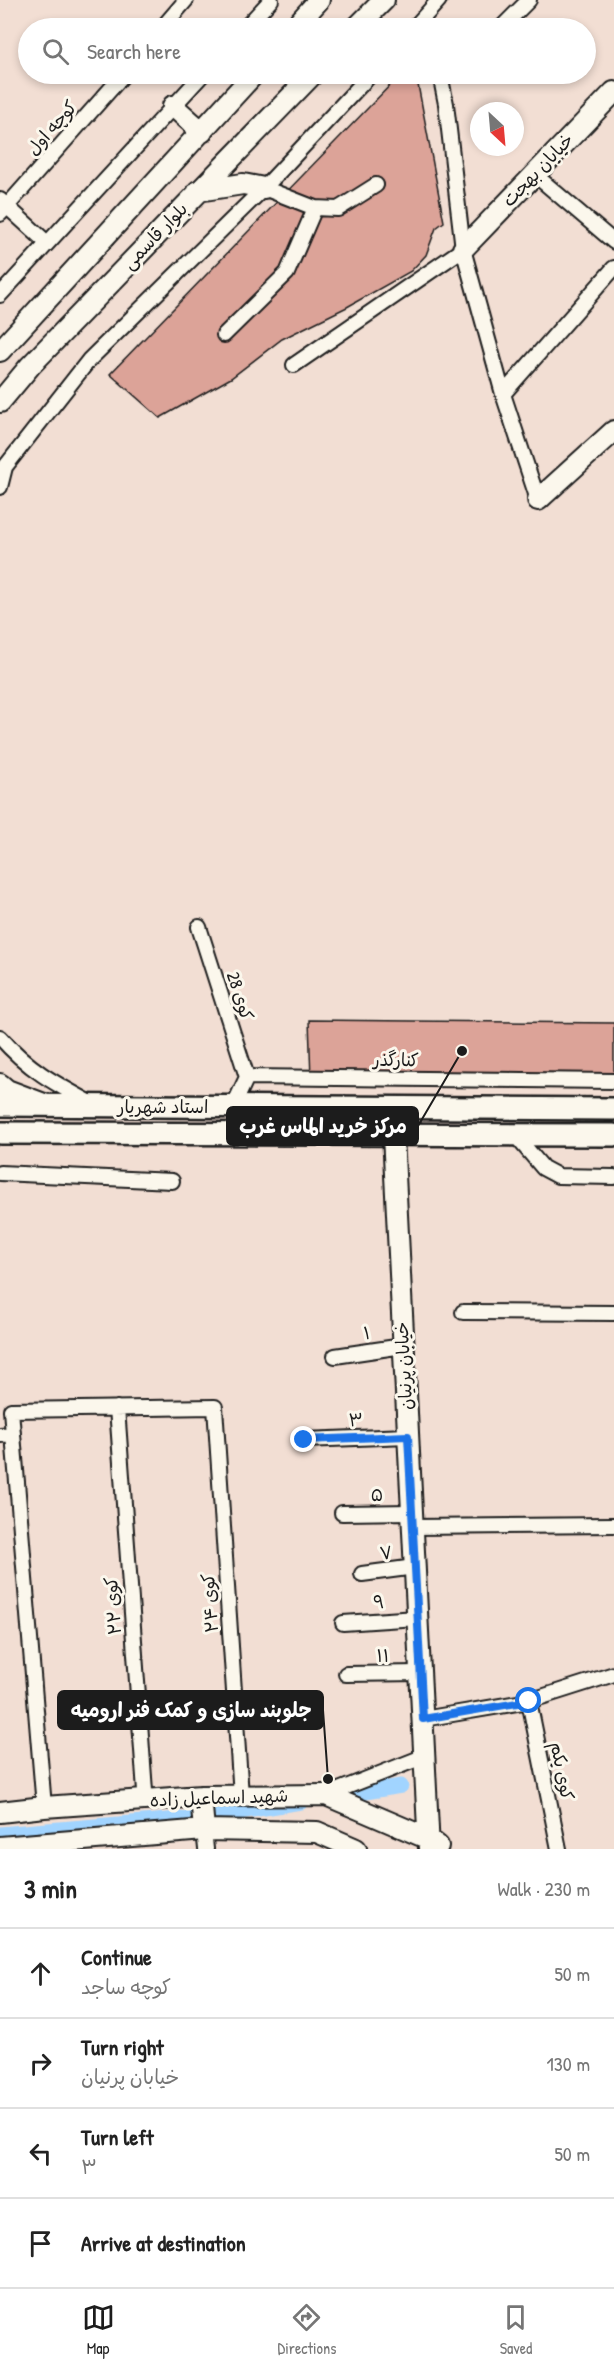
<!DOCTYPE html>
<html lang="en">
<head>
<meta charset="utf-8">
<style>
  :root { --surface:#fff; --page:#f2f2f2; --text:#222; --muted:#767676; --line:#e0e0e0; --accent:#1c1c1c }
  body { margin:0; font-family:"Patrick Hand","Playpen Sans Arabic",sans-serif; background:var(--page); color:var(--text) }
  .compass { position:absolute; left:470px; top:102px; width:54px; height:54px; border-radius:50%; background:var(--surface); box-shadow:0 3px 9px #0003; rotate:154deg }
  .stop { position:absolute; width:18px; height:18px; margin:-14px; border:4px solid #1a73e8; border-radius:50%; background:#fff }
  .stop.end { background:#1a73e8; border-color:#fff; box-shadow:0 2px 6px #0008 }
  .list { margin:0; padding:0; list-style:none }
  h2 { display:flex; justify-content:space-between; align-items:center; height:78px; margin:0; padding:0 24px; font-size:26px }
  h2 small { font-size:20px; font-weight:400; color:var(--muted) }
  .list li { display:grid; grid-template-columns:39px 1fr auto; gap:18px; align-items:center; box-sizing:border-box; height:90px; padding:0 24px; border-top:2px solid var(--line) }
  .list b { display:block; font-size:22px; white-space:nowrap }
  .list p { margin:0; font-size:20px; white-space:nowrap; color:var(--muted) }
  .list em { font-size:20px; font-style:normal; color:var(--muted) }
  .icon { flex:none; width:33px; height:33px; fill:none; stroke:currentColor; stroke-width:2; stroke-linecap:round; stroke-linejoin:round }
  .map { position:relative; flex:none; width:614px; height:1849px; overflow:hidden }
  .search { position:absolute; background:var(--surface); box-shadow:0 3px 9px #0003; left:18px; right:18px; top:18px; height:66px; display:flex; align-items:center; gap:15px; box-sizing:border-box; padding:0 21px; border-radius:33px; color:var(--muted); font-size:22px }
  .sheet { height:438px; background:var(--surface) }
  nav { display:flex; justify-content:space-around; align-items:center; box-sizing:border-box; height:84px; border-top:2px solid var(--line); background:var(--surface); font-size:16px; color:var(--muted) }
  nav a { display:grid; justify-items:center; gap:3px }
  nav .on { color:var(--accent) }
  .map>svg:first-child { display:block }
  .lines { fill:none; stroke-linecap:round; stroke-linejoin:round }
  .canal { stroke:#a1d4ff; stroke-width:15 }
  .building { fill:#dca398; stroke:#1c1c1c; stroke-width:1.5 }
  .street-casing { stroke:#1c1c1c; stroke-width:18 }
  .secondary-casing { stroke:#1c1c1c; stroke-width:24 }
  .primary-casing { stroke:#1c1c1c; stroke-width:26 }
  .street { stroke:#fbf7ec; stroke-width:14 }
  .secondary { stroke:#fbf7ec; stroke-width:20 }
  .primary { stroke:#fbf7ec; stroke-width:21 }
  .route { stroke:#1a73e8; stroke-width:8 }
  .labels { text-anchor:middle; stroke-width:6; stroke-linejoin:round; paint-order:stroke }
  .street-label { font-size:18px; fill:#1c1c1c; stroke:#fbf7ec }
  .leader { fill:none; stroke:#1c1c1c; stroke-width:2 }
  .callout-dot { fill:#1c1c1c; stroke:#fbf7ec; stroke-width:2 }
  .callout { fill:#1c1c1c; stroke:#1c1c1c; stroke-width:2 }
  .callout-label { font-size:20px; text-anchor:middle; font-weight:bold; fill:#fff }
</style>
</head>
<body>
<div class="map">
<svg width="614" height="1849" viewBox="0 0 614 1849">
  <rect width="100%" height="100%" fill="#f2ded3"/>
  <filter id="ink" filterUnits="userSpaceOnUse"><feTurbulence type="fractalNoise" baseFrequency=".0167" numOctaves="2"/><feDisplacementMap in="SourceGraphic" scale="12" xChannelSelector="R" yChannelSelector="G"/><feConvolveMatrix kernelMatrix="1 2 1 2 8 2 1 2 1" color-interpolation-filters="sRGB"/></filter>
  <g filter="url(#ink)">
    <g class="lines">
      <path class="canal" d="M348,1795l53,-9
        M215,1816l86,-14
        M0,1834l191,-16"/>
    </g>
    <path class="building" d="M401,74h15l28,148 -8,6 -10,27 -15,16 -64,36 -65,32 -51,39 -71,40 -50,-44z
      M309,1020l305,3v62l-303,-6z"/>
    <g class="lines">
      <g class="street-casing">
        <path id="street" d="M162,28l24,-28
          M245,28l26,-28
          M414,28l25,-28
          M501,28l28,-28
          M440,74l6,30 17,145 40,145 35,106
          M534,174l80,68
          M264,188l51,20 23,1 38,-24
          M0,200l47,43
          M0,214l124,-140
          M0,295l203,-221
          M224,335l63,-62 28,-65
          M294,365l169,-116
          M503,394l111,-126
          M0,487l5,-20 84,-107 175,-172 107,-114
          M199,927l48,150
          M0,1037c28,32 54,46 91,66
          M233,1107l14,-30 367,4
          M515,1135l28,33 15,8 56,1
          M0,1173l172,8
          M463,1312l151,1
          M335,1356l68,-10
          M117,1408l28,383 -2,10
          M13,1434l31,373
          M0,1435l13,-1 -2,-24 204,-3 26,389
          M304,1440l104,-4
          M342,1513l70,-1
          M413,1527l201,-2
          M362,1574l53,-7
          M343,1623l74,-5
          M346,1674l74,-1
          M529,1701l30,148
          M423,1719l106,-18 85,-27
          M326,1795l99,-39
          M204,1830l2,19"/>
      </g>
      <g class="secondary-casing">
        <path id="secondary" d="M294,28l25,-28
          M356,28l28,-28
          M173,106l29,26
          M198,191l45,-7 21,4
          M463,249l151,-157
          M0,351l254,-277
          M0,402l30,-36 283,-292
          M538,500l76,-69
          M0,1084l7,6 37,14
          M393,1135l36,714
          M201,1796l3,34
          M0,1812l44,-5 157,-11 125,-1 103,44 9,7
          M0,1847l204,-17 113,2 39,17"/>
      </g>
      <g class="primary-casing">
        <path id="primary" d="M0,1105l614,4
          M0,1133l614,2"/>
      </g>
      <use href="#street" class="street"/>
      <use href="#secondary" class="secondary"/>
      <use href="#primary" class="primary"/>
    </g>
  </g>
  <g class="lines" filter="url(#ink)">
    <path class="route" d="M304,1440l104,-4 15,283 106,-18"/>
  </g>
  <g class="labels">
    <g class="street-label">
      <text transform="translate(52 128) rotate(-49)" y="6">کوچه اول</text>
      <text transform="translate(538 170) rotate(-46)" y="6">خیابان بهجت</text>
      <text transform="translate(155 236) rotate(-46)" y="6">بلوار قاسمی</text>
      <text transform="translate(240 996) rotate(72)" y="6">کوی 28</text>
      <text transform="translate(396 1060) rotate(1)" y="6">کنارگذر</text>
      <text x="163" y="1113">استاد شهریار</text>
      <text transform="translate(367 1333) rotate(-8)" y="6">۱</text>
      <text transform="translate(404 1366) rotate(-93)" y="6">خیابان پرنیان</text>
      <text transform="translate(356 1420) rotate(-2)" y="6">۳</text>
      <text transform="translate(377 1495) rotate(-1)" y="6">۵</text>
      <text transform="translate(386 1553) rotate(-8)" y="6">۷</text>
      <text transform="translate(379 1602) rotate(-4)" y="6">۹</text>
      <text transform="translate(210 1603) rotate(-94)" y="6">کوی ۲۴</text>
      <text transform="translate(113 1606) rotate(-94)" y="6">کوی ۲۲</text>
      <text x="383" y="1662">۱۱</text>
      <text transform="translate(562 1771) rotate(79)" y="6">کوی یکم</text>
      <text transform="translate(219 1798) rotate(-2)" y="6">شهید اسماعیل زاده</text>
    </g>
  </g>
  <path class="leader" d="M462 1051L418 1126M328 1779L323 1710"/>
  <g class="callout-dot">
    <circle cx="462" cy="1051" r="6"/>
    <circle cx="328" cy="1779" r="6"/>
  </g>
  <g class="callout">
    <rect x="227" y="1107" width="191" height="38" rx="6"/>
    <rect x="58" y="1691" width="265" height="38" rx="6"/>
  </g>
  <g class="callout-label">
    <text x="323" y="1133">مرکز خرید الماس غرب</text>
    <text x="191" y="1717">جلوبند سازی و کمک فنر ارومیه</text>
  </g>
</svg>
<svg class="compass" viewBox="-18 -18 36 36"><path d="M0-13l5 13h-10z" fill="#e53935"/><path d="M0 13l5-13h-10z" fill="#767676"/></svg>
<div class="stop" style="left:529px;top:1701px"></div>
<div class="stop end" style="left:304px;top:1440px"></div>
<div class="search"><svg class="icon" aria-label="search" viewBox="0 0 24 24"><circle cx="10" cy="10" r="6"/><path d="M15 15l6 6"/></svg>Search here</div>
</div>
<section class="sheet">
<h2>3 min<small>Walk · 230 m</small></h2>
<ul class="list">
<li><svg class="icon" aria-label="ahead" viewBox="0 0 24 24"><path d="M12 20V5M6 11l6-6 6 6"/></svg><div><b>Continue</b><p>کوچه ساجد</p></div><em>50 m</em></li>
<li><svg class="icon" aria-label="right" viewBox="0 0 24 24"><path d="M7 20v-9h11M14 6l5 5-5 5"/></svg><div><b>Turn right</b><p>خیابان پرنیان</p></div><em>130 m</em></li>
<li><svg class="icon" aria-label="left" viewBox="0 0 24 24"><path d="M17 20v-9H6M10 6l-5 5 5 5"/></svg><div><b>Turn left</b><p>۳</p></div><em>50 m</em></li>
<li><svg class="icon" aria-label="arrive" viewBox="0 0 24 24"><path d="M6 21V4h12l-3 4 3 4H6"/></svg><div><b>Arrive at destination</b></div></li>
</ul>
</section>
<nav>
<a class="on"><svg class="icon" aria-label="map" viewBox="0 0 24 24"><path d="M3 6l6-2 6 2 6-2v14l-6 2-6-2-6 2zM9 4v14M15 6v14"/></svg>Map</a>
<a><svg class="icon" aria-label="directions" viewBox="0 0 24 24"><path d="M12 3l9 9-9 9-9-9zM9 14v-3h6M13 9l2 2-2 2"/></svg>Directions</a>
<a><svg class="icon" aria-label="saved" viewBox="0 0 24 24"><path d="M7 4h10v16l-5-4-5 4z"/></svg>Saved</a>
</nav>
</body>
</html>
